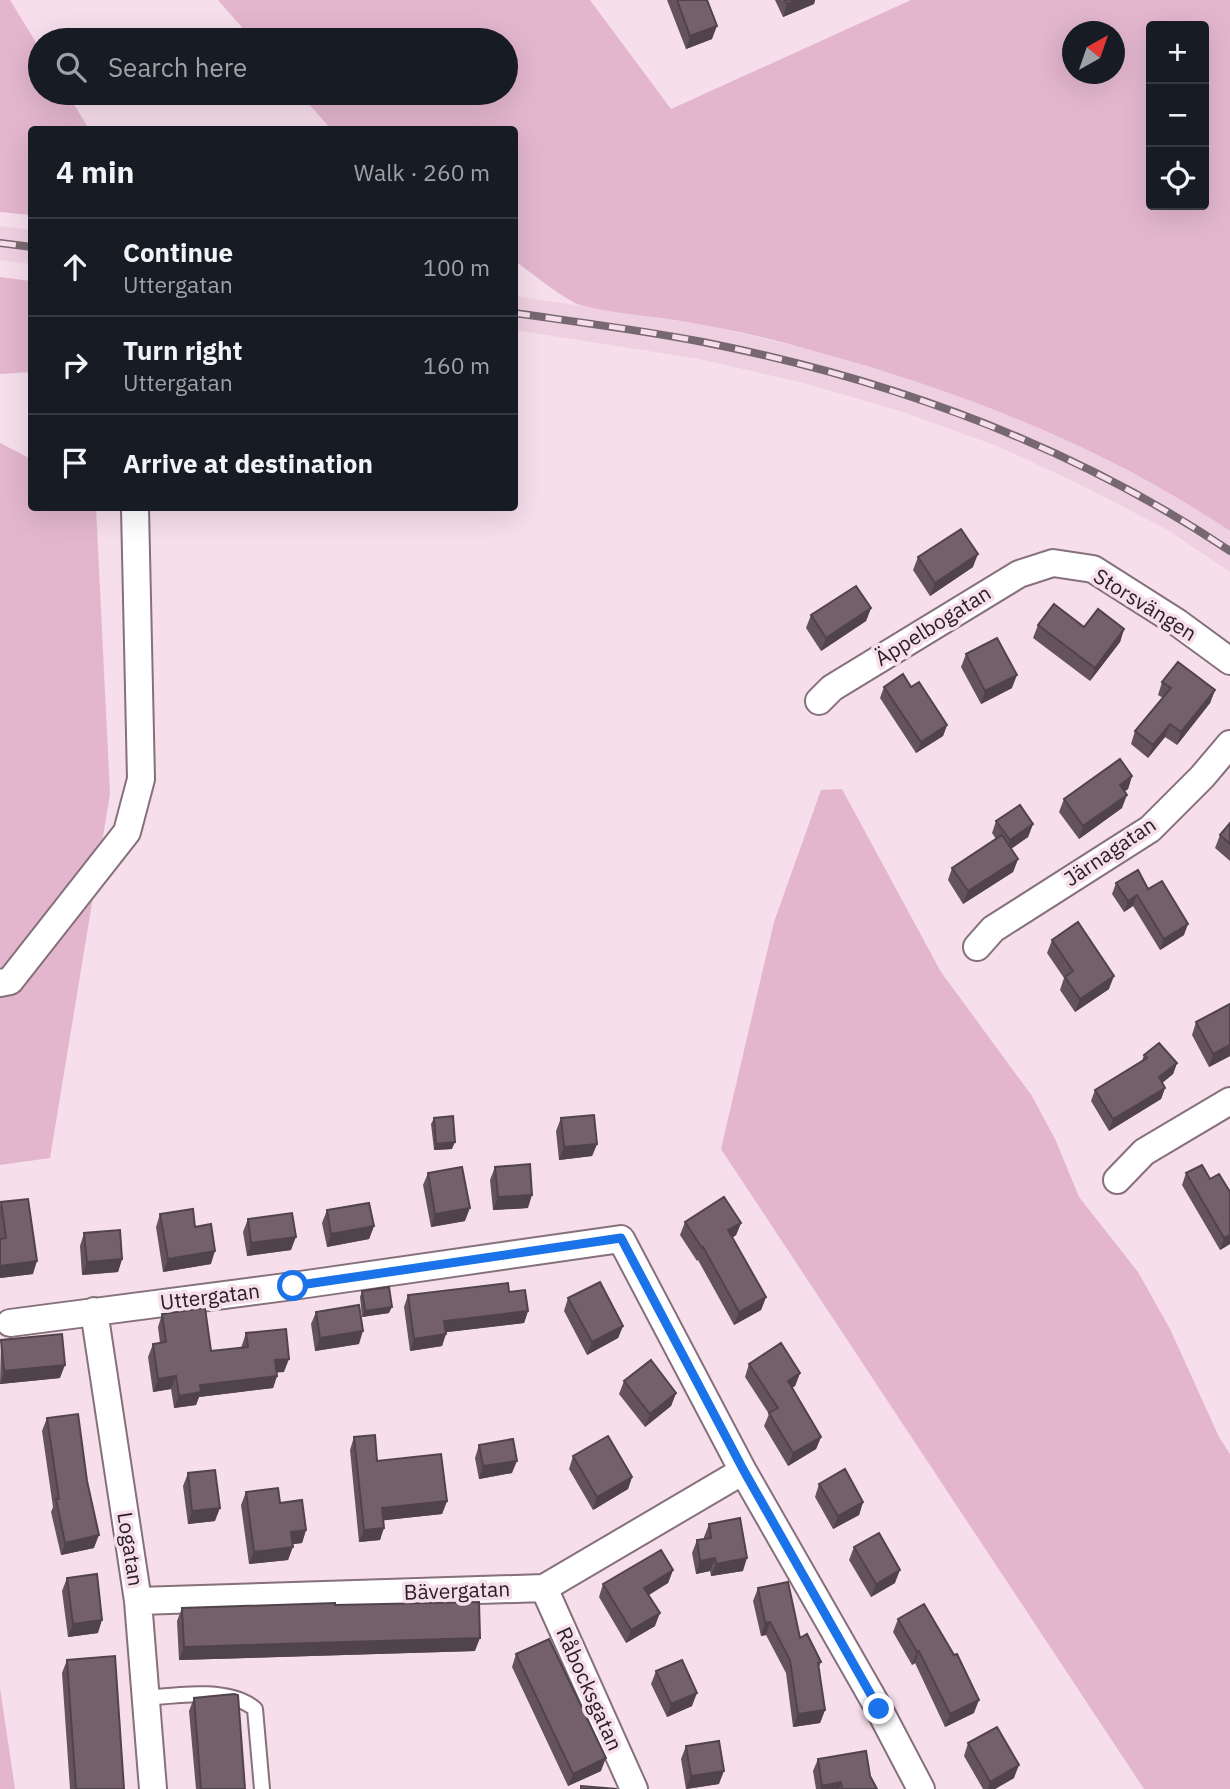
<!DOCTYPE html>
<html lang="en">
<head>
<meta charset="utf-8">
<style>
  :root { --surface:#171b24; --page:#242831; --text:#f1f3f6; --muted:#9ea1a6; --line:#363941 }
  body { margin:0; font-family:"IBM Plex Sans",sans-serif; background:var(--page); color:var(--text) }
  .controls { position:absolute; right:21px; top:21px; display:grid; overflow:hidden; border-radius:7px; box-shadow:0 7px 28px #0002 }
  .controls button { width:63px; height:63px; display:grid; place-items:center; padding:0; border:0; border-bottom:2px solid var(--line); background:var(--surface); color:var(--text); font:35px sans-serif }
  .compass { position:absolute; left:1062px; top:21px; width:63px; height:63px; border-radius:50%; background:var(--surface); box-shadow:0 7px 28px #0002; rotate:40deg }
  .stop { position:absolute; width:21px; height:21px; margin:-16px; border:5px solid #1a73e8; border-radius:50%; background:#fff }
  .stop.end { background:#1a73e8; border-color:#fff; box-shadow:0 2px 7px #0008 }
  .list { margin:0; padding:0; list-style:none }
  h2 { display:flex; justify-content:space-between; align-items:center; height:91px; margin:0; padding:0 28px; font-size:30px }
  h2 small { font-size:23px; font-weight:400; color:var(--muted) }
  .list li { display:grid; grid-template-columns:46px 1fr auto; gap:21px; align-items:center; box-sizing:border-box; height:98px; padding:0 28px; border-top:2px solid var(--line) }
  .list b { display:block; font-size:26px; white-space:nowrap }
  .list p { margin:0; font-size:23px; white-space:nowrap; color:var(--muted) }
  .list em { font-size:23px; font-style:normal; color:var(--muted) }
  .icon { flex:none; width:38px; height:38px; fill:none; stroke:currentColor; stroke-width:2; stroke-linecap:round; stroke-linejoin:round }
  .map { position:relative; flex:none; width:1230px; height:1789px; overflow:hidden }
  .search { position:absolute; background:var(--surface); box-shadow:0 7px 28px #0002; left:28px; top:28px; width:490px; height:77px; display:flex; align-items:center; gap:18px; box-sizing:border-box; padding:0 24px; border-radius:38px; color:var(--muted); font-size:26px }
  .panel { position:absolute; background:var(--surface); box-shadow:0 7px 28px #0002; left:28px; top:126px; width:490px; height:385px; border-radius:7px }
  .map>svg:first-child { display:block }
  .built { fill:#efd0e0 }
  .green { fill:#e3b6ce; fill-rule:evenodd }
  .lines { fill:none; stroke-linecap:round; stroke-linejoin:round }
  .service-casing { stroke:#85707b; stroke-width:18 }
  .minor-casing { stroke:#85707b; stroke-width:30 }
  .service { stroke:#fff; stroke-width:14 }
  .minor { stroke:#fff; stroke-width:26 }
  .rail-casing { stroke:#776870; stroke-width:8 }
  .rail { stroke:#f6deea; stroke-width:5; stroke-dasharray:16; stroke-linecap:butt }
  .wall { fill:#64535c }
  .shaded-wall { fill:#51434b }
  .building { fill:#74606b; stroke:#51434b; stroke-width:2 }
  .route { stroke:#1a73e8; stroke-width:9 }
  .labels { text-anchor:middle; stroke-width:7; stroke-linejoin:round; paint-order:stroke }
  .street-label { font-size:21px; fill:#2a2126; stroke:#f6deea }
</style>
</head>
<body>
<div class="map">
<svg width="1230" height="1789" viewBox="0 0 1230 1789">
  <rect width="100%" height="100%" fill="#f6deea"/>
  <path class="built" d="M0,226l31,4v34l-31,-4z
    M515,296l191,29 106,25 101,30 100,35 83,39 89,47 45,30v41l-62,-42 -87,-45 -81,-38 -97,-35 -99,-29 -105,-24 -184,-29z"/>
  <path class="green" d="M0,0h10l30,49v44h27l22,36 -57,1 -1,85 -31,-3z
    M218,0h372l81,109 240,-109h319v531c-127,-85 -269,-140 -416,-180 -46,-13 -93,-24 -139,-31 -31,-5 -65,-7 -95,-15 -14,-4 -51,-34 -65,-44l-1,-131 -183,-1 -32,-36h207v-53h-253zM1204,26v179h-53v-179zM1072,32h42v42h-42z
    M0,277l31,4v91l-31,2z
    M0,443l31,16 1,49h64l14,286 -60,364 -50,7z
    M842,789l99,183 91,124 24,45 23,56 59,75 32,57 49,108 11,17v335h-86l-423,-640 53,-227 47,-132z
    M0,1688l15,101h-15z"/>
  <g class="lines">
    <g class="service-casing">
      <path id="service" d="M146,1698c31,-3 83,-11 109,11l7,80"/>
    </g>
    <g class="minor-casing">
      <path id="minor" d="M819,701l13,-13 187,-114 34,-11 40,6 85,54 52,38
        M977,947l16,-18 157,-100 52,-52 28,-33
        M0,983l10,-2 117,-149 14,-53 -6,-271
        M1117,1180l27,-28 86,-51
        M94,1311l44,290 15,188
        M10,1323l283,-37 328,-47 122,232 136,238 42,80
        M544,1588l90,201
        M138,1601l406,-13 199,-117"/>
    </g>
    <use href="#service" class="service"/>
    <use href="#minor" class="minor"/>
    <g class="rail-casing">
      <path id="rail" d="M0,243l32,4
        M514,313c63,9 127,17 189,29 186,37 369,103 527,209"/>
    </g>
    <use href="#rail" class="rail"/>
  </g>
  <path class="wall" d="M667,0h40l5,39 -26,10z
    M775,0h40l-1,4 -31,13z
    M918,557l55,10 -43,29 -17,-26z
    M871,608l-5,13 -45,30 -15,-23 5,-13z
    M1038,625l86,4 -4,13 -30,39 -57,-43z
    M966,654l46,34 -31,16 -20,-37z
    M1162,682l53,8 -5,13 -33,42 -12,-8 -17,21 -17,-14 4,-13 28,-33 -5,-3z
    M884,687h27l36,38 -4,11 -27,17 -36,-55z
    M1132,776l-4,13 -4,3 -2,16 -43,31 -20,-27 5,-13z
    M996,821l37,3 -5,13 -17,12 7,10 -5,13 -50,32 -15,-24 4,-12 44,-29 -4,-6z
    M1230,823v38l-15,-13 5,-13z
    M1116,883l32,6 36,46 -24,15 -27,-44 -9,6 -12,-18z
    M1052,940l57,49 -34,23 -15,-22 4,-12 -17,-25z
    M1230,1004v52l-21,11 -17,-32 4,-13z
    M1144,1055l33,8 -4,11 -11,9 3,5 -4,11 -52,32 -18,-30 4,-11 47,-29z
    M434,1118l18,31 -18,1 -3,-26z
    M561,1118l36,26 -5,12 -33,4 -3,-29z
    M495,1167l33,41 -35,2 -3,-30z
    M428,1173l37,48 -34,6 -8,-42z
    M1186,1173l24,6 20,13v52l-10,6 -38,-65z
    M1,1202l32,72 -33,4v-72z
    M327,1210l47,16 -5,13 -42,8 -5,-24z
    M160,1214l35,13 16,37 -48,8 -7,-45z
    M248,1219l43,31 -44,6 -4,-24z
    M685,1222l56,1 -5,12 -4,3 34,59 -5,13 -27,15 -36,-65 -1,1 -17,-26z
    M84,1233l38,26 -4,13 -36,3 -2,-29z
    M362,1291l27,22 -27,4 -2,-20z
    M509,1292l19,19 -4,12 -78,9 -4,14 -32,5 -6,-44 4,-12z
    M568,1298l55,28 -5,12 -31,17 -23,-44z
    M316,1312l43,32 -44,7 -4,-27z
    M162,1314l49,37 30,-3 5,-15 38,39h-7v4l-4,12 -74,9 -3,8 -22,3 -3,-19 -18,3 -5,-35 5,-13 7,-1 -2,-16z
    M1,1340l59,38 -60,6z
    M749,1364l51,9 -5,13 -3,2 29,49 -5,12 -28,17 -24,-40 5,-12 -24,-37z
    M624,1381l52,12 -5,13 -26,21 -26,-33z
    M47,1418l47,130 -33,7 -10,-43 2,-5 -11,-76z
    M354,1437l23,24 70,40 -5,13 -58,6 -4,20 -21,2 -9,-92z
    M479,1445l33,28 -33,6 -4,-21z
    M573,1456l59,21 -4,12 -35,21 -24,-41z
    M188,1473l27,48 -27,3 -5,-38z
    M819,1484l44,18 -4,13 -26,14 -18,-32z
    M246,1492l34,11 26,27 -4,13 -10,1 -4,16 -39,4 -8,-59z
    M709,1524l34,47 -32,5 -1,-5 -14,3 -4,-21 5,-13 7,-1v-2z
    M854,1547l41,36 -24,14 -22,-37z
    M673,1570l-5,13 -19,12 6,31 -29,17 -27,-46 4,-13z
    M67,1578l31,55 -30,4 -6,-46z
    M758,1588l63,74 -3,7 7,41 -5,13 -27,4 -7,-54 -20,-38 -5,1 -8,-35z
    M335,1605l140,46 -296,9 -2,-39 5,-13z
    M898,1619l76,94 -29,14 -30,-64 -3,2 -19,-33z
    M516,1654l85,117 -33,15 -56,-119z
    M67,1660l57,129h-54l-8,-116z
    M656,1671l36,35 -25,11 -16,-33z
    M194,1698l51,91h-49l-7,-78z
    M968,1743l46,35 -19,11h-12l-19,-33z
    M686,1746l33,38 -33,5 -5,-30z
    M818,1759l52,17 7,13h-61l-3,-18z"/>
  <path class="shaded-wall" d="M797,0h18l-1,4 -31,13 4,-13z
    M717,26l-5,13 -26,10 4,-13z
    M978,554l-5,13 -43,29 5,-13z
    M871,608l-5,13 -45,30 5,-13z
    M1124,629l-4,13 -30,39 5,-13z
    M1017,675l-5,13 -31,16 4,-13z
    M1215,690l-5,13 -33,42 4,-13z
    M1170,724l-5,13 -17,21 5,-13z
    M947,725l-4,11 -27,17 5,-11z
    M1132,776l-4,13 -13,9 5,-13z
    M1127,795l-5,13 -43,31 4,-13z
    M1033,824l-5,13 -23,16 5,-13z
    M1018,859l-5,13 -50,32 5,-13z
    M1137,895l-4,11 -9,6 4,-11z
    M1188,924l-4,11 -24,15 4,-11z
    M1114,976l-5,13 -34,23 5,-13z
    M1230,1045v11l-21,11 4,-13z
    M1177,1063l-4,11 -18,15 4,-12z
    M1165,1088l-4,11 -52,32 4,-12z
    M455,1142l-3,7 -18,1 2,-6z
    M597,1144l-5,12 -33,4 5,-13z
    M532,1195l-4,13 -35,2 5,-13z
    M470,1208l-5,13 -34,6 4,-13z
    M741,1223l-5,12 -12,8 4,-13z
    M374,1226l-5,13 -42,8 4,-13z
    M1230,1235v9l-10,6 4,-12z
    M296,1237l-5,13 -44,6 4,-13z
    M215,1251l-4,13 -48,8 5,-13z
    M122,1259l-4,13 -36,3 5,-13z
    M37,1261l-4,13 -33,4v-12z
    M766,1297l-5,13 -27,15 5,-13z
    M392,1307l-3,6 -27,4 3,-6z
    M528,1311l-4,12 -84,10 4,-12z
    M623,1326l-5,12 -31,17 5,-13z
    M363,1331l-4,13 -44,7 5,-13z
    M446,1334l-4,12 -32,5 4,-12z
    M289,1359l-5,13 -13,1 4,-13z
    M65,1365l-5,13 -60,6 4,-13z
    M800,1373l-5,13 -12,7 5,-12z
    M176,1376l-5,13 -18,3 5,-13z
    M277,1376l-4,12 -74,9 -3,8 -22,3 5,-12 21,-11z
    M676,1393l-5,13 -26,21 5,-13z
    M821,1437l-5,12 -28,17 5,-13z
    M517,1461l-5,12 -33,6 4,-13z
    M632,1477l-4,12 -35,21 4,-13z
    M447,1501l-5,13 -64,7 4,-13z
    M863,1502l-4,13 -26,14 5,-13z
    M220,1508l-5,13 -27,3 4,-13z
    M384,1528l-4,12 -21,2 5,-12z
    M306,1530l-4,13 -16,2 5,-13z
    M99,1535l-5,13 -33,7 4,-12z
    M293,1547l-5,13 -39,4 5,-12z
    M715,1558l-5,13 -14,3 4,-13z
    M747,1558l-4,13 -32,5 5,-12z
    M673,1570l-5,13 -28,17 4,-12z
    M900,1570l-5,13 -24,14 5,-13z
    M660,1613l-5,13 -29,17 5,-13z
    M102,1620l-4,13 -30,4 5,-13z
    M770,1622l-4,13 -5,1 4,-13z
    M480,1638l-5,13 -296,9 5,-13z
    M919,1651l-4,12 -3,2 5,-13z
    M697,1693l-5,13 -25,11 4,-13z
    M979,1700l-5,13 -29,14 5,-13z
    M825,1710l-5,13 -27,4 5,-13z
    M606,1758l-5,13 -33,15 5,-12z
    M1019,1765l-5,13 -19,11h-7l2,-7z
    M724,1771l-5,13 -33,5 5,-13z
    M841,1782l-2,7h-18l1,-3z"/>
  <path class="building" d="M677,0h30l10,26 -27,10z
    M785,0h12l-10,4z
    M961,529l17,25 -43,29 -17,-26z
    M856,586l15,22 -45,30 -15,-23z
    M1054,604l30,23 14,-18 26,20 -29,39 -57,-43z
    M997,638l20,37 -32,16 -19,-37z
    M1178,662l37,28 -34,42 -11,-8 -17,21 -18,-14 36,-43 -9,-6z
    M903,674l8,13 8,-5 28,43 -26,17 -37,-55z
    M1120,759l12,17 -12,9 7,10 -44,31 -19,-27z
    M1020,805l13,19 -23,16 -14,-19z
    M1230,823v21l-10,-9z
    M1002,835l16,24 -50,32 -16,-23z
    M1138,870l10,19 14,-8 26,43 -24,15 -27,-44 -9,6 -12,-18z
    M1078,922l36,54 -34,23 -15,-22 8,-6 -21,-31z
    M1230,1004v41l-17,9 -17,-32z
    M1159,1043l18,20 -18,14 6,11 -52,31 -18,-29 52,-32 -3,-3z
    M594,1115l3,29 -33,3 -3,-29z
    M453,1116l2,26 -19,2 -2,-26z
    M530,1164l2,31 -34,2 -3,-30z
    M1202,1165l8,14 9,-5 11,18v43l-6,3 -38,-65z
    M462,1167l8,41 -35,6 -7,-41z
    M724,1197l17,26 -13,7 38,67 -27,15 -36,-65 -1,1 -17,-26z
    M28,1199l9,62 -37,5v-27l6,-1 -5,-36z
    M369,1203l5,23 -43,8 -4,-24z
    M193,1209l2,18 16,-3 4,27 -47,8 -8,-45z
    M292,1213l4,24 -45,6 -3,-24z
    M120,1230l2,29 -35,3 -3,-29z
    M600,1282l23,44 -31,16 -24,-44z
    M508,1283l1,9 16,-2 3,21 -84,10 2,13 -32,5 -6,-44z
    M389,1287l3,20 -27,4 -3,-20z
    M359,1305l4,26 -43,7 -4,-26z
    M205,1308l6,43 37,-4 -2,-14 40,-4 3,30 -14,1 2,16 -77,9 1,7 -22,4 -3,-20 -18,3 -5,-35 13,-2 -4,-28z
    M62,1334l3,31 -61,6 -3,-31z
    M781,1343l19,30 -12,8 33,56 -28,16 -24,-40 9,-5 -29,-44z
    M651,1360l25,33 -26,21 -26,-33z
    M78,1414l9,67 12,54 -34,8 -9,-44h3l-12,-81z
    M375,1435l2,26 64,-7 6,47 -65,7 2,20 -20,2 -10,-93z
    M608,1436l24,41 -35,20 -24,-41z
    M513,1439l4,22 -34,5 -4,-21z
    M845,1469l18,33 -25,14 -19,-32z
    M215,1470l5,38 -28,3 -4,-38z
    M278,1488l2,15 22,-3 4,30 -15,2 2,15 -39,5 -8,-60z
    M740,1518l7,40 -31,6 -1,-6 -15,3 -3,-21 14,-2 -2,-14z
    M879,1533l21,37 -24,14 -22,-37z
    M661,1550l12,20 -29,18 16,25 -29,17 -28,-46z
    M97,1574l5,46 -29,4 -6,-46z
    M788,1582l12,56 7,-4 14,28 -3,1 7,47 -27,4 -8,-54 -20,-38 -5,1 -7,-35z
    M479,1602l1,36 -296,9 -2,-39 153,-5v2z
    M924,1604l30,51 3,-1 22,46 -29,14 -31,-63 -2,1 -19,-33z
    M549,1639l57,119 -33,16 -57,-120z
    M115,1656l9,133h-48l-9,-129z
    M682,1660l15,33 -26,11 -15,-33z
    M234,1694l4,1 7,94h-44l-7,-91z
    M997,1727l22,38 -29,17 -22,-39z
    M719,1741l5,30 -33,5 -5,-30z
    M866,1751l4,25 7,13h-35l-1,-7 -19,4 -4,-27z
    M581,1786l36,3h-36z"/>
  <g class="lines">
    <path class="route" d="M293,1286l328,-48 123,233 135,238"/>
  </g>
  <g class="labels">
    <g class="street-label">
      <text transform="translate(1145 605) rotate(32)" y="7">Storsvängen</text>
      <text transform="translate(933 626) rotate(-32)" y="7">Äppelbogatan</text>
      <text transform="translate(1110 852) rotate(-34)" y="7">Järnagatan</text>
      <text transform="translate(210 1297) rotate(-7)" y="7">Uttergatan</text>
      <text transform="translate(130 1549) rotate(81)" y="7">Logatan</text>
      <text transform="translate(457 1591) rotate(-2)" y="7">Bävergatan</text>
      <text transform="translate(589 1689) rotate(66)" y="7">Råbocksgatan</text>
    </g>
  </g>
</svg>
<div class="controls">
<button>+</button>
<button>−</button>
<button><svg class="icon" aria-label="locate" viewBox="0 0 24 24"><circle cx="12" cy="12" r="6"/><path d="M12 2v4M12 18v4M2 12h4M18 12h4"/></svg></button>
</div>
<svg class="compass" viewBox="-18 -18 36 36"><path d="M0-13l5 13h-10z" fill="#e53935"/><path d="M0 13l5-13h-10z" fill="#9ea1a6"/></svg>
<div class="stop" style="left:293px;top:1286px"></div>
<div class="stop end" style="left:879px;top:1709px"></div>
<div class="search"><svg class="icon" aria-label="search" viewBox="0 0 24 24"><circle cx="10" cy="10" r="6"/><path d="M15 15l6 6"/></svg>Search here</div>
<section class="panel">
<h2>4 min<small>Walk · 260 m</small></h2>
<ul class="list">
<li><svg class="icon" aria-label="ahead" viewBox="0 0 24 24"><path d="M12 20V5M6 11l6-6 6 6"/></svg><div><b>Continue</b><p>Uttergatan</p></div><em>100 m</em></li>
<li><svg class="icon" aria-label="right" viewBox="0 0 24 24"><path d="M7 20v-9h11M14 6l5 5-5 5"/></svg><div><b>Turn right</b><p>Uttergatan</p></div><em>160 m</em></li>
<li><svg class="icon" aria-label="arrive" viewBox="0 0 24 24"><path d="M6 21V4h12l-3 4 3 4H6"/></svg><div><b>Arrive at destination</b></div></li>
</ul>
</section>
</div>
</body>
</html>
